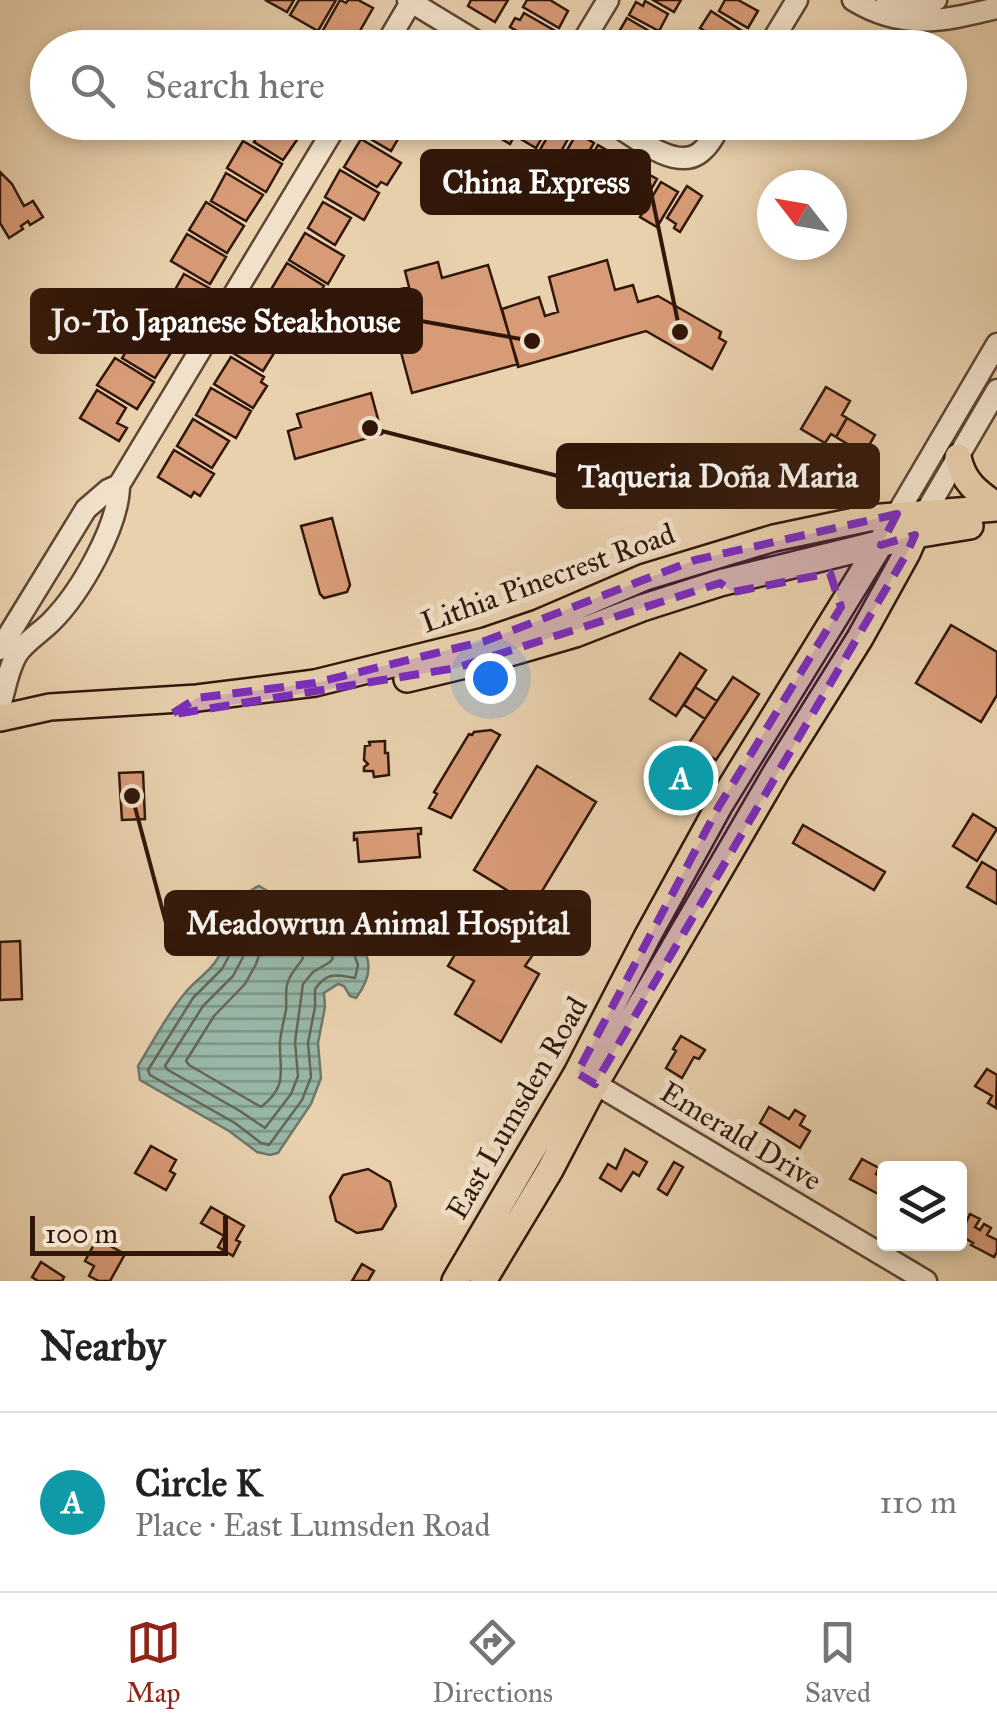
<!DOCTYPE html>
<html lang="en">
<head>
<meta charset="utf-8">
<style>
  :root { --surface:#fff; --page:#f2f2f2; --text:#222; --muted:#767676; --line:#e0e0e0; --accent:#8f2418 }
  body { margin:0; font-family:"IM FELL Great Primer",serif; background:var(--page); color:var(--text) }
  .controls { position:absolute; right:30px; bottom:30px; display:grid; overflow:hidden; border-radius:10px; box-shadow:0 5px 15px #0003 }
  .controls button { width:90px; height:90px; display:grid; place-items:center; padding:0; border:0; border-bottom:2px solid var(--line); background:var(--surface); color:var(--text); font:50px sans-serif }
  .compass { position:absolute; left:757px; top:170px; width:90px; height:90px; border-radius:50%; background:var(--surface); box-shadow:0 5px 15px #0003; rotate:301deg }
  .scale { position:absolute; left:30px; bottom:25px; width:198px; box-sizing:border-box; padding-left:10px; border:5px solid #301609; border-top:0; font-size:28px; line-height:35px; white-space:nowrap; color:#301609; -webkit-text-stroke:8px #f1e1ca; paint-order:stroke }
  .you { position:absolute; left:490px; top:678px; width:35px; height:35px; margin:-25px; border:8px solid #fff; border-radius:50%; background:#1a73e8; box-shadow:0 0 0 15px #1a73e833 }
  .badge { display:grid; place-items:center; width:65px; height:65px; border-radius:50%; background:var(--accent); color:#fff; font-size:32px; font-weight:700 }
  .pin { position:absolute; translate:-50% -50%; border:5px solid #fff; box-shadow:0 2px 10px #0006 }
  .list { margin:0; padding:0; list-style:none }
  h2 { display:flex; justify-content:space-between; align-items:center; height:130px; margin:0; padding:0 40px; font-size:42px }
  h2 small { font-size:32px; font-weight:400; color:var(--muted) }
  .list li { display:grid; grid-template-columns:65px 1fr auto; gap:30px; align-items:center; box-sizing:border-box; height:180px; padding:0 40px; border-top:2px solid var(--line) }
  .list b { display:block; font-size:38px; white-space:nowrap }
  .list p { margin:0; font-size:32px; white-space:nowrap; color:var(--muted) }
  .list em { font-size:32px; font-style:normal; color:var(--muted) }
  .icon { flex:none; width:55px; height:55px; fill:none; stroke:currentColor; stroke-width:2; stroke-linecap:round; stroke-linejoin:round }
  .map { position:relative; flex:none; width:997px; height:1281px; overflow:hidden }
  .search { position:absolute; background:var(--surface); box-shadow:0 5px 15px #0003; left:30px; right:30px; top:30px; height:110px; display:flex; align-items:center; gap:25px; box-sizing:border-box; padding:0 35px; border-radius:55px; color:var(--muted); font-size:38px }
  .sheet { height:310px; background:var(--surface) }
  nav { display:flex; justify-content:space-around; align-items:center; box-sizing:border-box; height:140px; border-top:2px solid var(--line); background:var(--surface); font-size:28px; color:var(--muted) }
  nav a { display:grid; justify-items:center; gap:5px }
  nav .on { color:var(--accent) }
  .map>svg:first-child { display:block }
  .water { fill:url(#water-rules); stroke:#6e7768; stroke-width:2.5 }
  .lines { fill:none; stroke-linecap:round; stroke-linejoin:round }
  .shore { stroke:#646658; stroke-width:2.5 }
  .building { fill:#d89b77; stroke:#301609; stroke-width:2.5 }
  .minor-casing { stroke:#5e4532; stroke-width:25 }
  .major-casing { stroke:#301609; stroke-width:30 }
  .minor { stroke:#f1e1ca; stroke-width:20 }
  .major { stroke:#e9d1ae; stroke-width:25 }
  .marked { fill:#7b2cbf; fill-opacity:0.2; stroke:#7b2cbf; stroke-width:8; stroke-dasharray:20 12; stroke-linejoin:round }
  .labels { text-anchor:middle; stroke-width:10; stroke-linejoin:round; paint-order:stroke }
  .street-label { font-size:30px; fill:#301609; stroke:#f1e1ca }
  .leader { fill:none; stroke:#301609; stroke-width:4 }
  .callout-dot { fill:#301609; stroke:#f1e1ca; stroke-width:4 }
  .callout { fill:#301609; stroke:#301609; stroke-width:4 }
  .callout-label { font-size:32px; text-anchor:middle; font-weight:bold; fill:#fff }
</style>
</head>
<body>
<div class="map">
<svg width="997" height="1281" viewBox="0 0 997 1281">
  <defs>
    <pattern id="water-rules" width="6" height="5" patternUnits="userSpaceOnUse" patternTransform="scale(2.5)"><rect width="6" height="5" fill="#98b7a7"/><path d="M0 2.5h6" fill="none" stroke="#7c9486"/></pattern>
  </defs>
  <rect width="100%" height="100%" fill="#e9d1ae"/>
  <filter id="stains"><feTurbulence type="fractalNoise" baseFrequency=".002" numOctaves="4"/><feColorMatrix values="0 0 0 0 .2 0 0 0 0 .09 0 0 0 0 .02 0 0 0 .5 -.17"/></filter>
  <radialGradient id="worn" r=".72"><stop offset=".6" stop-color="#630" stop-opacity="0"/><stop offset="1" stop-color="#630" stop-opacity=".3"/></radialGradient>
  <path class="water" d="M259,886l102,60c13,17 7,36 -5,52l-6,-2 -6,-10 -6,-2 -14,9 1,14 -7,36 3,35 -10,26 -33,49 -8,2 -13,-3 -28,-21 -89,-51 -2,-14c15,-24 29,-52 47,-73 11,-14 30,-24 36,-42 7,-21 14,-56 38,-65z"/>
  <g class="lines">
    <path class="shore" d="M257,898l8,2 89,54 4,11 -3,13c-19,-3 -27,-7 -40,11v18l-7,36 3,34 -9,23 -33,45 -8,-2 -26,-20 -85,-48 -2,-5 45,-72 29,-29 8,-15 2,-10 10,-24z
      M260,915h6l64,39 3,4 -3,4 -17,10 -10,12 -8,58 3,34 -7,18 -26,34 -25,-17 -72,-41 -3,-4 38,-60 30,-30 9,-17 11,-33z
      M266,936h5l30,18 2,4c-5,9 -14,16 -16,27 -2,9 0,17 -1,25 -2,10 -5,21 -6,32 -1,29 9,43 -19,65l-72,-42 -3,-4 28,-45 31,-32 11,-20z"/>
  </g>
  <path class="building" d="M265,0h29l-7,12z
    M299,0h37l-18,31 -28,-16z
    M340,0l6,3 2,-3h10l15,8 -20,35 -17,-10 -3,5 -11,-6z
    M471,0h37l-13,22 -27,-16z
    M527,0h23l18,11 -9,17 -36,-21z
    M653,0h28l-7,12z
    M725,0h13l20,11 -10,17 -29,-17z
    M645,1l23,13 -9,17 -30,-16 7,-13 7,4z
    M711,11l34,22 -9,15h-4l-32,-20z
    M524,13l33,19 -9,16 -38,-21 5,-9 5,2z
    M627,18l39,23 -4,7h-23l-22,-13z
    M697,32l24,16h-28l3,-5 -4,-3z
    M266,122h17l18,12 -18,26 -29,-18z
    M369,122h33l4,3 -15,26 -29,-17z
    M499,122h23l-12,22 -17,-10z
    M527,122h24l-15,26 -17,-10z
    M556,122l17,8 -22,39 -17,-9z
    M577,133l17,10 -17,29 -17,-10z
    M361,139l40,24 -14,22 -6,-3 -4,5 -33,-20z
    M243,141l39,23 -16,28 -39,-24z
    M598,145l17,10 -16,28 -17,-10z
    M639,169l18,10 -17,30 -18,-10z
    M340,170l39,23 -15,27 -39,-23z
    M0,172l12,12 12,22 9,-5 10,16 -13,8 -2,-4 -7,5 2,3 -14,9 -9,-15z
    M226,173l37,22 -17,26 -35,-20z
    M661,182l17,10 -21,35 -17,-10z
    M687,186l15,10 -22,36 -6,-4 2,-4 -9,-6z
    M206,202l38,24 -17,27 -38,-23z
    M323,202l28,16 -16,27 -27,-17z
    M305,233l39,23 -16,28 -39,-24z
    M187,234l39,23 -16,27 -39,-23z
    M607,260l8,30 18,-5 5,17 20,-6 63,36 -2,6 7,4 -14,27 -66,-38 -128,36 -16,-58 37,-12 6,19 13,-4 -9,-35z
    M438,262l4,16 46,-13 30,99 -106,29 -27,-100 24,-6 -4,-16z
    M287,263l37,23 -17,27 -37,-22z
    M184,274l25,14 -16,28 -25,-14z
    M249,327l30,18 -16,26 -30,-18z
    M139,331l33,20 -17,27 -33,-20z
    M231,357l33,20 -3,5 6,4 -14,22 -39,-24z
    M115,358l39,24 -17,27 -40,-24z
    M826,387l24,14 -8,14 5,3 -11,19 -5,-3 -6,9 -24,-14z
    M211,388l40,23 -15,27 -40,-23z
    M97,390l29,18 -9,15 10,5 -8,13 -39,-23z
    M371,393l11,41 -87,25 -7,-28 13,-4 -4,-13z
    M847,418l28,17 -11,19 -28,-17z
    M193,419l36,22 -17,27 -35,-22z
    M174,450l40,24 -14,22 -6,-4 -3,5 -33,-20z
    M332,518l18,67 -3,7 -23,6 -4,-4 -19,-68z
    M951,625l46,27v43l-16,27 -65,-39z
    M680,653l26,17 -30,46 -26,-17z
    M733,677l26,17 -43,66 -27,-17z
    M695,687l22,14 -12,18 -21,-14z
    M491,730l9,5 -49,83 -22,-10 8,-14 -3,-2 35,-58 3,1 2,-3z
    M385,741v12h3l1,22 -15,2 -1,-6h-9v-4l4,-3 -4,-4 1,-14 5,-1 -1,-3z
    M672,765l24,16 -7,11 -24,-16z
    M537,766l59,36 -63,104 -59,-36z
    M143,772l2,47 -23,1 -3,-47z
    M973,814l24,15 -20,32 -24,-15z
    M803,825l82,47 -11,18 -81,-47z
    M421,828v6h-3l2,23 -61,5 -2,-23 -3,1v-7z
    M982,862l15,9v33l-30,-17z
    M459,926l17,10 6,-10 50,30 -7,10 14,8 -38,68 -46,-28 19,-33 -26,-15 6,-10 -10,-6z
    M20,941l2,58 -22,1v-58z
    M681,1036l24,14 -6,9 -5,-2 -12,21 -16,-10 10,-17 -3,-2z
    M987,1069l10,6 -1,33 -8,-5 4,-7 -17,-10z
    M769,1107l20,12 6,-9 10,6 -5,9 10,6 -10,17 -40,-25z
    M151,1146l25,14 -6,11 5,3 -9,16 -31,-17z
    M625,1149l22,13 -8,14 -6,-4 -12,19 -21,-13 8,-14 8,5z
    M862,1159l17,9 -3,6 8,5v18l-34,-18z
    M674,1162l9,5 -16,28 -9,-6z
    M368,1169l22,13 6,24 -14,23 -25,4 -21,-12 -6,-24 13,-22z
    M211,1207l33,19 -8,14 4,2 -7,14 -15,-9 6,-11 -23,-13z
    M970,1214l10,5 -5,8 5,3 4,-6 7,4 -4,7 10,5v12l-3,5 -23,-12 2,-2 -13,-8z
    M97,1239l28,15 -15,27h-11l-10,-5 5,-10 -9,-5z
    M41,1262l23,15 -2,4h-24l-6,-4z
    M362,1264l12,7 -6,10h-16z"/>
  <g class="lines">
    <g class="minor-casing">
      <path id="minor" d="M408,0l79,48
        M853,0c51,31 90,21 144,8
        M887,0c18,6 31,7 49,0
        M384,48l27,-46
        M579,48l29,-48
        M768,48l29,-48
        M611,122c21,13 63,48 87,32 11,-7 17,-20 24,-32
        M897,514l100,-170
        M924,515l73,-125
        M0,649l86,-140 22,-19 11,-5
        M0,706c5,-17 8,-37 17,-52 9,-13 23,-21 34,-32 29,-29 68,-96 68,-137l219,-363
        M584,1077l342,204"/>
    </g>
    <g class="major-casing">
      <path id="major" d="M958,457c5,25 19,35 39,49
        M407,679l75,-18 93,-27 67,-26 78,-25 195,-48 55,-9
        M0,718l50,-11 147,-9 118,-15 170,-42 53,-18 107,-46 129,-39 95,-20 128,-10
        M455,1281l122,-208 70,-136 72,-131 166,-270
        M483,1281l67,-111 45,-86 182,-313 83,-133 47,-85 11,-25"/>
    </g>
    <use href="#minor" class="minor"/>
    <use href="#major" class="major"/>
  </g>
  <path class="marked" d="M897,514l-16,31 34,-10 -8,18 -312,531 -18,-11 142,-267 122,-199 -11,-34 -97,19 -13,-9 -264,85 -286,47 27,-17 118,-15 170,-42 210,-81z"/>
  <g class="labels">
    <g class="street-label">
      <text transform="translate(548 578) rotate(-20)" y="10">Lithia Pinecrest Road</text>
      <text transform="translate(517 1108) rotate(-60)" y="10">East Lumsden Road</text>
      <text transform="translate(741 1136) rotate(31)" y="10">Emerald Drive</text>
    </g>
  </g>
  <path class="leader" d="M680 332L649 182M532 341L421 321M370 428L558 476M132 796L166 923"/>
  <g class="callout-dot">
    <circle cx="680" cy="332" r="10"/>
    <circle cx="532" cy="341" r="10"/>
    <circle cx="370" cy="428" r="10"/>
    <circle cx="132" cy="796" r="10"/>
  </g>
  <g class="callout">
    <rect x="422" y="151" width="227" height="62" rx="10"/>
    <rect x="32" y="290" width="389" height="62" rx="10"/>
    <rect x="558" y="445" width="320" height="62" rx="10"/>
    <rect x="166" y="892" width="423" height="62" rx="10"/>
  </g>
  <g class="callout-label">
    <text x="536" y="193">China Express</text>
    <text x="226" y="332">Jo-To Japanese Steakhouse</text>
    <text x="718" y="487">Taqueria Doña Maria</text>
    <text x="378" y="934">Meadowrun Animal Hospital</text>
  </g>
  <rect width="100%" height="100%" filter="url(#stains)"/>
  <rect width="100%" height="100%" fill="url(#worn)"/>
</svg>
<div class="controls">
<button><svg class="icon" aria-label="layers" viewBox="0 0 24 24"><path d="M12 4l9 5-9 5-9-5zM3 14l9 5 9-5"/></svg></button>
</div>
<svg class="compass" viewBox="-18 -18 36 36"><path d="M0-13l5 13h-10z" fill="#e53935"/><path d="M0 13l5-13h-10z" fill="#767676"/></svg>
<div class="scale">100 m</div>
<div class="you"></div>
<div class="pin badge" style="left:681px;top:778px;background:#0f9aa8">A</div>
<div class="search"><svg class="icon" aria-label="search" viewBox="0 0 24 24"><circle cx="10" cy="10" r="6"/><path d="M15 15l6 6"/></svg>Search here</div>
</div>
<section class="sheet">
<h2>Nearby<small></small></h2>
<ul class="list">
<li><span class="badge" style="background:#0f9aa8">A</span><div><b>Circle K</b><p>Place · East Lumsden Road</p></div><em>110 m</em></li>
</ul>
</section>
<nav>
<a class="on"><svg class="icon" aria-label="map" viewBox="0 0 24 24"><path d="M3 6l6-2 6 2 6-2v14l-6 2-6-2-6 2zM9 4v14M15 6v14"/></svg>Map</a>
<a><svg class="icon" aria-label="directions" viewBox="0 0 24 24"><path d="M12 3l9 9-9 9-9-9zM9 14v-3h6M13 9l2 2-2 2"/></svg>Directions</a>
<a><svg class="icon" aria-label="saved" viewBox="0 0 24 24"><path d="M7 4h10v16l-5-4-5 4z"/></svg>Saved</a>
</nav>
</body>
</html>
